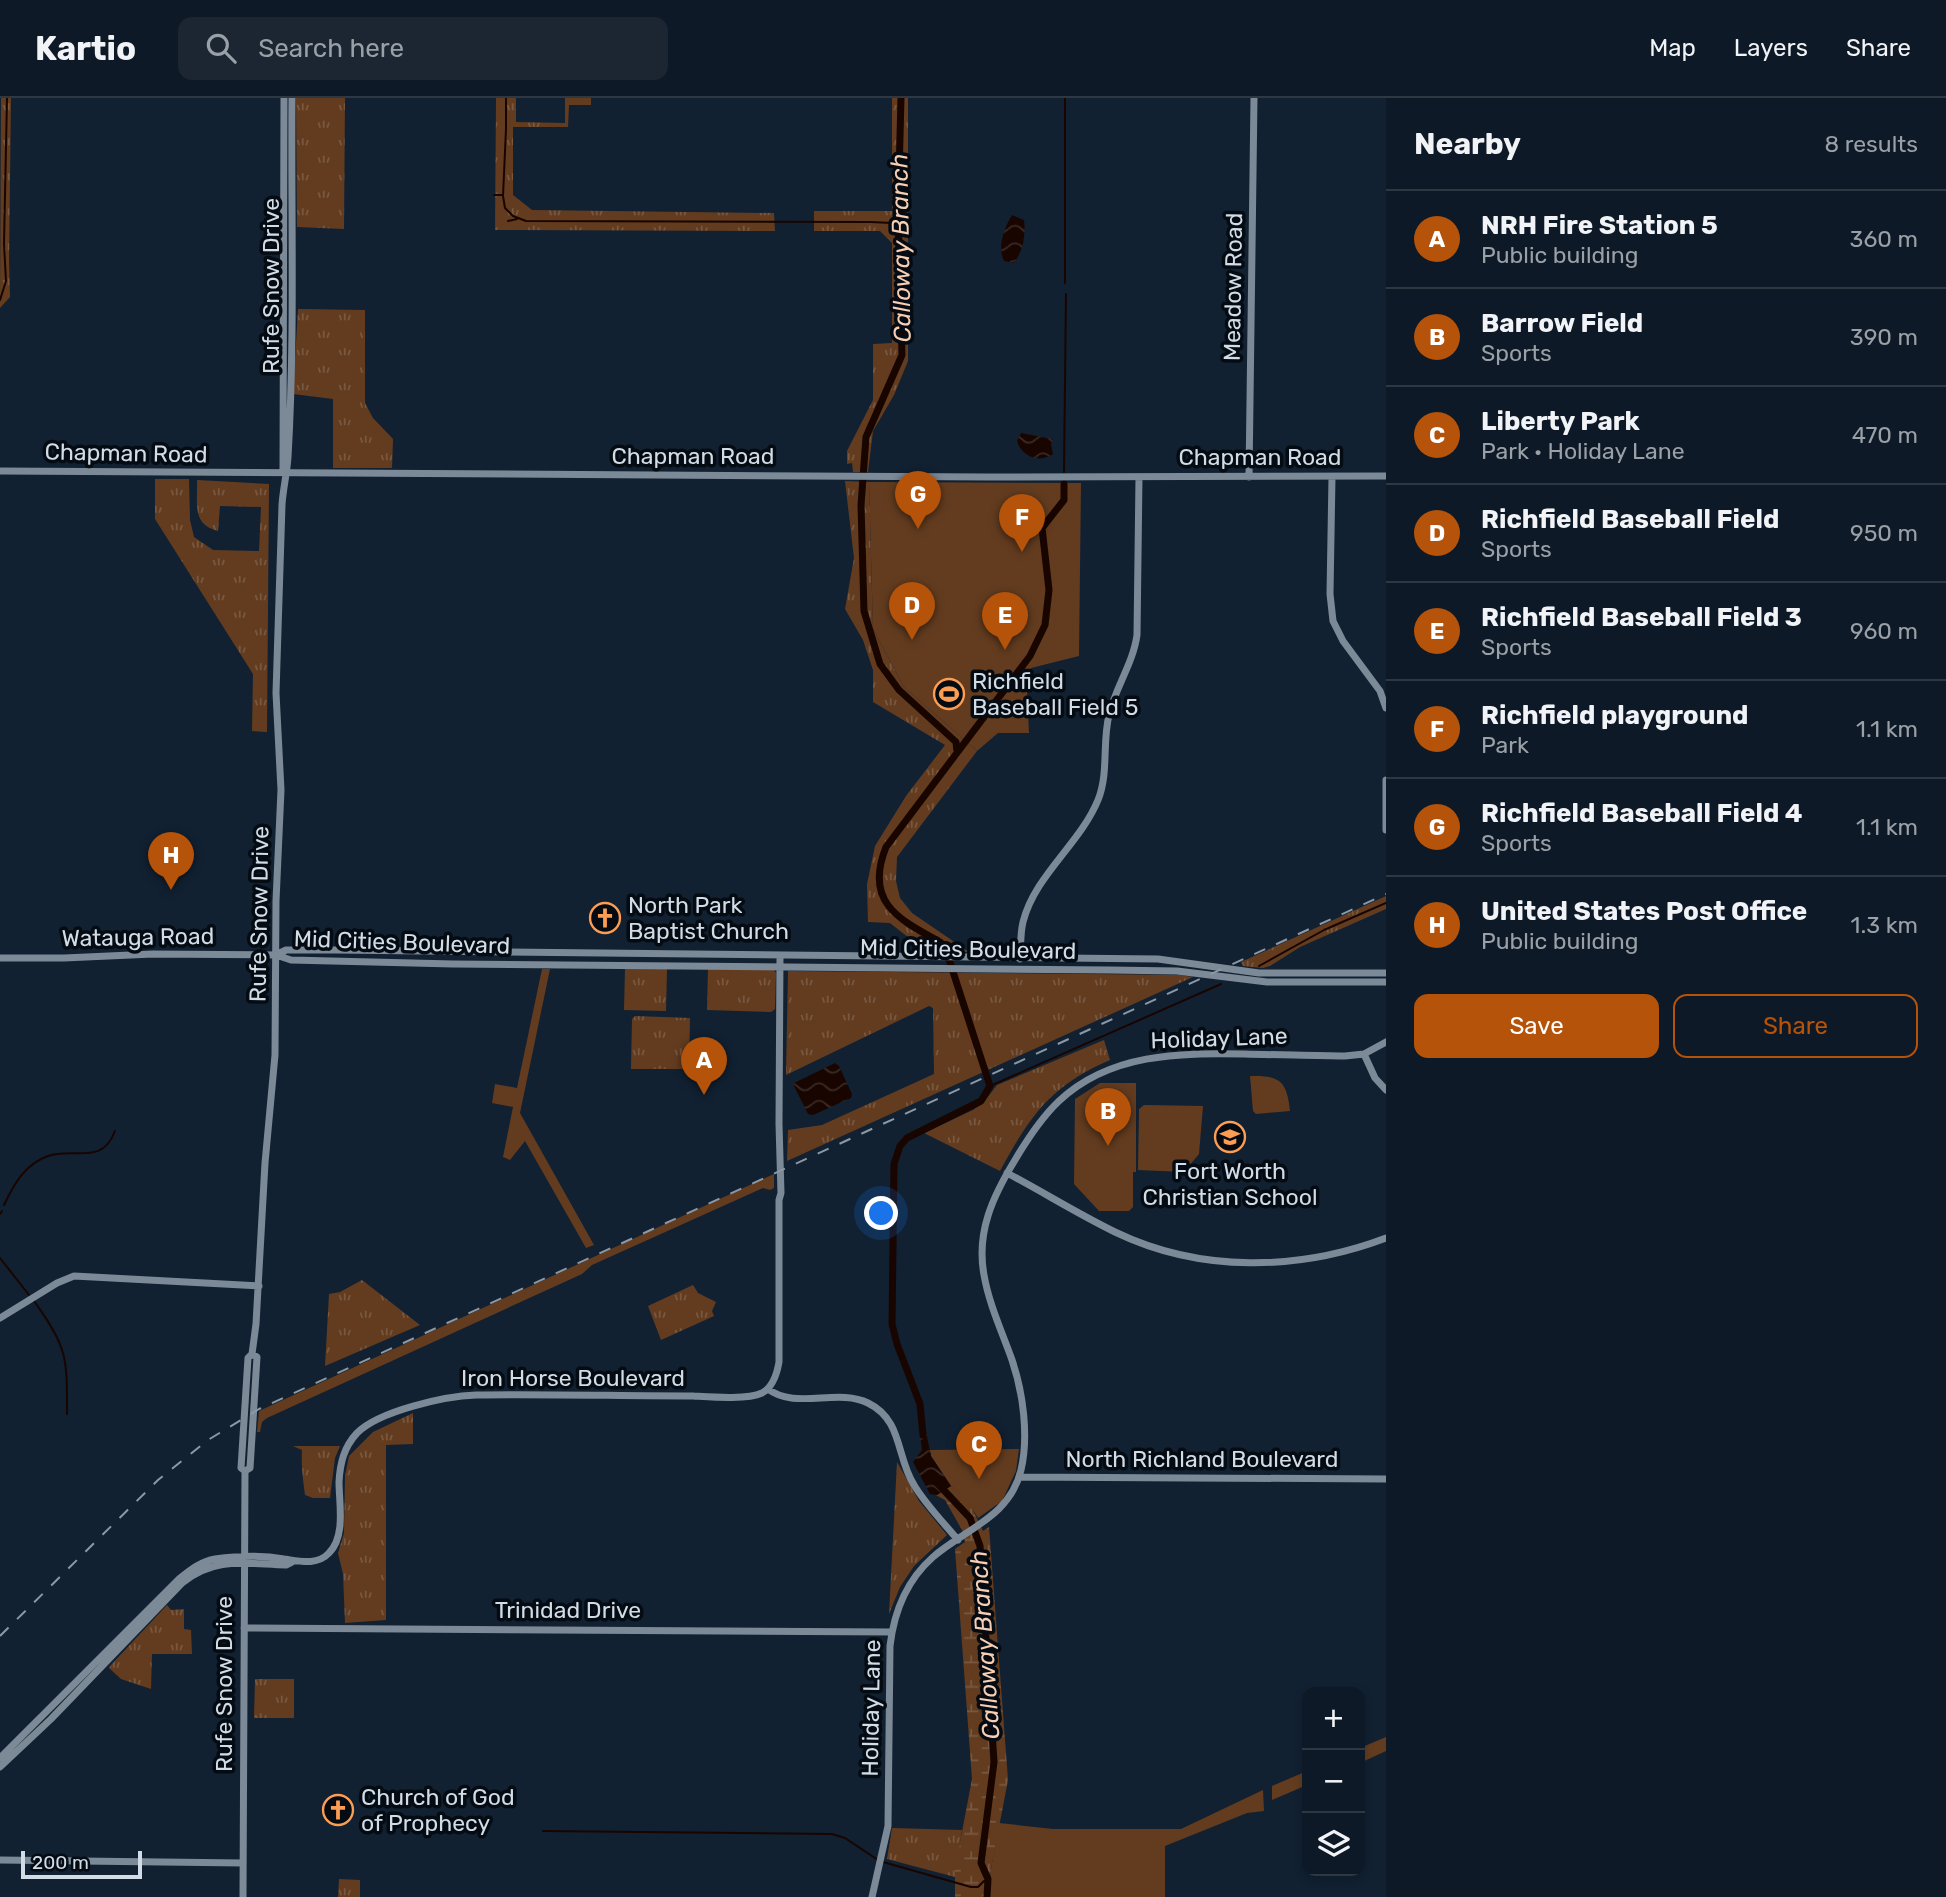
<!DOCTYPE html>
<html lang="en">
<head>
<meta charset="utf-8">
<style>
  :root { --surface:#0d1926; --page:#1b2632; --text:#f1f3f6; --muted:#9aa0a7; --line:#2d3843; --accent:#b45309 }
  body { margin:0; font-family:Rubik,sans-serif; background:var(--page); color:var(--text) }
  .controls { position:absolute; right:21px; bottom:21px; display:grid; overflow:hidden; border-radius:14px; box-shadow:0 4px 10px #0003 }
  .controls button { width:63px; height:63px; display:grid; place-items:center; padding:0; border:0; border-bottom:2px solid var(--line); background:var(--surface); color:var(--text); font:35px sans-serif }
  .scale { position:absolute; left:21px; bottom:18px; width:121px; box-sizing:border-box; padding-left:7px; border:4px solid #d1dce7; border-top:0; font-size:19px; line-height:24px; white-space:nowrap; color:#d1dce7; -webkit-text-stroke:5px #050b12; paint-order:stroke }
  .you { position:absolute; left:882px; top:1116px; width:24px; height:24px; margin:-18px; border:5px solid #fff; border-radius:50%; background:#1a73e8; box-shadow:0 0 0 10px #1a73e833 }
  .badge { display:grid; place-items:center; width:46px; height:46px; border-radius:50%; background:var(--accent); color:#fff; font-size:23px; font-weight:700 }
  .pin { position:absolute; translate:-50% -58px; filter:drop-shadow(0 2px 4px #0008) }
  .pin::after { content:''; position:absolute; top:37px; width:24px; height:21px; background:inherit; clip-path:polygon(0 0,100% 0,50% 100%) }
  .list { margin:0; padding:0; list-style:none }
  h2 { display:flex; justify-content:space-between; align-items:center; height:91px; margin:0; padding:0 28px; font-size:30px }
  h2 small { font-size:23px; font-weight:400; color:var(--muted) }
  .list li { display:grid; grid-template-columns:46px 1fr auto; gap:21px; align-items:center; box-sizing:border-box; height:98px; padding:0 28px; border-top:2px solid var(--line) }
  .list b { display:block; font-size:26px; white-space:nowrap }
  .list p { margin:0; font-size:23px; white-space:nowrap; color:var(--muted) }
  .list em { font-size:23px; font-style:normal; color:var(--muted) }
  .actions { display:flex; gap:14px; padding:21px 28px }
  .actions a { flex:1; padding:16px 0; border:2px solid var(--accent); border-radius:14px; text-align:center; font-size:24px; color:var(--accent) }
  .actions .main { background:var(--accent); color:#fff }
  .icon { flex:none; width:38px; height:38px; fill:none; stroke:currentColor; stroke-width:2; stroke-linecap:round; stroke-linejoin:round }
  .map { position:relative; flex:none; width:1386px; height:1799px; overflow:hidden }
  header { display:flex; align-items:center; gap:42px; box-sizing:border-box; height:98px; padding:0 35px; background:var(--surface); border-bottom:2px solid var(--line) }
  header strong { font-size:33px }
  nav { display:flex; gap:38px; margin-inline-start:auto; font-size:24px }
  .search { width:490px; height:63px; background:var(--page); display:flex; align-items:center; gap:18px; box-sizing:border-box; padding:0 24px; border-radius:14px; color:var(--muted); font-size:26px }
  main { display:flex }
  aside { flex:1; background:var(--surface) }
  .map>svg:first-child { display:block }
  .grass { fill:url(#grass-tufts) }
  .wetland { fill:url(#wetland-marsh) }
  .green { fill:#633c1f }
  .water { fill:url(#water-waves) }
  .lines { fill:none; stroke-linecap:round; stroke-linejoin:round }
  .stream { stroke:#180500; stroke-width:2 }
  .river { stroke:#180500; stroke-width:7 }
  .secondary { stroke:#7c8997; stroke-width:7 }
  .rail { stroke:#8b98a5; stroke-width:2; stroke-dasharray:12 12; stroke-linecap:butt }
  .labels { text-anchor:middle; stroke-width:7; stroke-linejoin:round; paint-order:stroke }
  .street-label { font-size:23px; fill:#d1dce7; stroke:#050b12 }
  .poi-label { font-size:23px; fill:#d1dce7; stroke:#050b12; text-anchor:start }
  .water-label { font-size:24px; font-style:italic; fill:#f5ceb4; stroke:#050b12 }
</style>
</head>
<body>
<header>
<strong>Kartio</strong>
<div class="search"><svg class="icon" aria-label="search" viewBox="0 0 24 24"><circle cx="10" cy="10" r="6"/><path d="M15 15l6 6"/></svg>Search here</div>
<nav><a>Map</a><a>Layers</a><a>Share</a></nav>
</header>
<main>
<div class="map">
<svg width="1386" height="1799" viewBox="0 0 1386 1799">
  <defs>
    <pattern id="grass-tufts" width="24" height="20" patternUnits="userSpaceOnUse" patternTransform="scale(1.75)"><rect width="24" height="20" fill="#633c1f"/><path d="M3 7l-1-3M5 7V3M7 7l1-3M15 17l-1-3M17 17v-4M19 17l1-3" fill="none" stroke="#785840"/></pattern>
    <pattern id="wetland-marsh" width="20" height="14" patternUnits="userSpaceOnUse" patternTransform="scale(1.75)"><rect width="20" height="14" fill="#633c1f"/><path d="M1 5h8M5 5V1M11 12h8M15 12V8" fill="none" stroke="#785840"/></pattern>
    <pattern id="water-waves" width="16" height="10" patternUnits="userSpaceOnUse" patternTransform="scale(1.75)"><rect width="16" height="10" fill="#180500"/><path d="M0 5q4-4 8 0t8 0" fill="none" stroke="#392925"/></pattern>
  </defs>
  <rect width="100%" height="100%" fill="#112132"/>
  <path class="grass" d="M1,0h10l-2,162 1,37 -10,11z
    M296,0h49l-1,131 -47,-2z
    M496,0h20v24l49,1v-25h26v7h-22l-1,22h-55v68l19,15 242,3 1,18 -280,-1z
    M892,0h16v263l-14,34 -21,36 -5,41h-15l-1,-9 -5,1v-13l26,-51v-56l19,-1v-100l-12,-12h-66v-20h78z
    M298,211l67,1v93l8,15 20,21 -1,29h-59v-69l-40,-5z
    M155,381h34l1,41 4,17 19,13 46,1 2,-44 -41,-1 -2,25c-27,-7 -20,-28 -21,-51l72,4 -2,248 -15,-1 1,-57 -98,-155z
    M845,383l24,1 4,147 31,58 73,64 -80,106 -1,24 4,17 12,15 57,39h-42l-37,-29 -22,-1 -1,-38 8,-38 31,-50 39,-51 -72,-43v-32l-10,-30 -18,-31 9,-51z
    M1386,798v13l-86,38 -30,19 -7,2 -20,-2 -2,-4z
    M625,871h42l-1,42 -42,-1z
    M708,871l66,1 2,3 -1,36 -4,3 -64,-2z
    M788,873l392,4 13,2 -406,184 1,-31 34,-5 112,-51 -1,-66 -4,-2 -143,69z
    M635,918l55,2 -1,51h-58l1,-50z
    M1104,942l6,20c-60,26 -80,56 -110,111l-76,-38 49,-23 11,-8 13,-17z
    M362,1182l58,45 -95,41 4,-72 11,-2z
    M693,1187l5,8 18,9 -4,9 2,5 -53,24 -13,-34z
    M413,1315v31l-27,1v175l-41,3 -2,-49 -5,-21 6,-20 1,-57 4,-20 24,-24z
    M293,1348h47l-5,12 -5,40h-17l-8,-3c-2,-15 -4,-29 -3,-45z
    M897,1364l22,39 28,34 -33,31 -14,21 -11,27z
    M167,1507l4,5 13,-1v20l7,1 1,24h-40l-1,35 -30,-10 -12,-11 2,-3z
    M255,1581h39v39h-40z
    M892,1730l70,2 -7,47 -68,-18z
    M339,1781l21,1v17h-22z"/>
  <path class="wetland" d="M951,1388l18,16 14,29 6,-4 19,253 -17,89 -2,28h-34v-28l17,-90 -17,-230 10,-7 -3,-12 -17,-30 -11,-6 3,1z"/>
  <path class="green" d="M869,384l212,1 -2,173 -48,12 -4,21 2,44h-31l-21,18 -73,-64 -31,-58z
    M542,871h8l-30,144 74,132 -8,3 -61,-107 -15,19 -7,-3 10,-50 -21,-4 3,-19 22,4z
    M1250,978c30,-1 37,5 40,35l-34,3 -3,-3z
    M1100,985h36v89h-3v35l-4,4h-30l-25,-27 1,-85z
    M1144,1007l59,1 -4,48 -15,18 -46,-2 1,-61z
    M774,1076v14l-4,2 -7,-2 -171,77 -10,9 -315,144 -5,4 -2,10h-3l2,-21z
    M1019,1351l-3,22 -14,30 -24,17 -10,-16 -17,-16 -20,-30 -1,-6z
    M1386,1639v14l-26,12v-15z
    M1307,1673v14l-35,15v-14z
    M1263,1692l1,21 -17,2 -82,33v51h-176l2,-28 8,-46 54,6h128z"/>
  <path class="water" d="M1012,117l12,5c2,15 -1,31 -10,43l-10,-2c-7,-14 0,-33 8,-46z
    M1021,335l32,6 -2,5 2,10c-14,10 -32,2 -36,-13z
    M835,965l4,3 13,28 -1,4 -38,17 -5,-1 -14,-28v-3z
    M919,1329h6l6,29 20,30 -14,9 -7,-1 -17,-32 9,-12z"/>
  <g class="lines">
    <path class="stream" d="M506,0v31l-3,67 2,12 8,8 13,5 345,1 21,1 6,4
      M1065,0v185
      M494,97h9
      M508,123l9,-2
      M0,202l6,-19 -2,-37 3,-146
      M1064,374l2,-178
      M1259,868l65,-36 62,-27
      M990,988l231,-102
      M4,1107c10,-21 21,-41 44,-49 27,-9 54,10 67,-25
      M0,1116l2,-3
      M0,1160l29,37
      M34,1203c34,47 33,57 33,113
      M543,1733l289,3 13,4 33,22
      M883,1764l88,25h7l6,-6 4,2"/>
    <path class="river" d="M901,0l-3,117 4,140 -36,82 -5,68 3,106 16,53 19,26 57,52 1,10
      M923,1337l-3,-31 -23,-60 -5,-20 2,-160 6,-18 7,-8 74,-37 9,-15 -45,-139 -5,-5c-42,-23 -76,-40 -54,-95l144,-191 15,-31 4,-35 -7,-62 22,-28v-16
      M939,1387l31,33 10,28 14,216 -13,101 7,16 -1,18"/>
    <path class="secondary" d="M283,372l1,-372
      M0,373l987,6 399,-1
      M1249,379l5,-379
      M1332,379l-2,117 3,27 10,20 37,50 6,17
      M1386,682v50
      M276,857l10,-5h49l823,9 101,14h127
      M0,860h64l89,-4 123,1 15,5 162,4 657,6 67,1 90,11h119
      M1020,861c1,-12 0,-25 3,-37 12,-47 57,-78 75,-122 11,-27 4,-57 11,-85 6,-27 24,-51 28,-80l2,-158
      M1364,956l11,24 11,12
      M1007,1075c36,19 71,41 108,59 85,41 184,39 271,6
      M0,1220l57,-35 17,-7 185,10
      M768,1291c27,21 70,-1 100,14 35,17 28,54 46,82 12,20 29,37 44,55
      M245,1373l5,-3 7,-111 -5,-3
      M1019,1379l367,2
      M244,1530l648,4
      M0,1660l179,-179c10,-8 22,-18 36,-20 21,-3 48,-4 69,0 15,2 33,7 45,-6 17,-17 10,-50 10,-71 1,-19 5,-35 18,-49 22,-22 88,-37 119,-38 73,-1 145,1 217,1 18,1 54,4 69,-3 11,-6 15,-19 17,-31v-162l2,-7 -2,-69 1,-168
      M0,1669l51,-48 131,-136c33,-27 64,-19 104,-18l6,-3
      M0,1762l243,3
      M243,1799l2,-426 -4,-3 7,-110 4,-4 4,-30 9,-161 10,-108 1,-154 5,-111 -5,-97 6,-188c1,-16 5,-32 6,-48 7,-119 3,-240 4,-359
      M872,1799l16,-71 2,-180c4,-34 17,-66 43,-89 32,-28 77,-40 88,-87 8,-34 2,-78 -9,-110 -10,-28 -23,-56 -28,-85 -8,-43 9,-79 31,-115 13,-22 26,-42 44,-59 51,-48 120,-48 185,-47 34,1 67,1 101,2l19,-2 22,-12"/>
    <path class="rail" d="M0,1538l158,-156 50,-40 51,-31 1127,-515"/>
  </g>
  <defs>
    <g id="stadium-ring" transform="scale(1.575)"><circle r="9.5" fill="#050b12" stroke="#fc9d54" stroke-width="1.5"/><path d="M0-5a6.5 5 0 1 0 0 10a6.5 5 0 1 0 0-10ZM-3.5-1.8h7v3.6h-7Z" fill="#fc9d54"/></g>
    <g id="church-ring" transform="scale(1.575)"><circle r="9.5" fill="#050b12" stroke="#fc9d54" stroke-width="1.5"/><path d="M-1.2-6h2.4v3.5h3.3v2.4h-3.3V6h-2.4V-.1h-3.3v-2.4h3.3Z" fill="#fc9d54"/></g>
    <g id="school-ring" transform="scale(1.575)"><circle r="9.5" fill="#050b12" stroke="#fc9d54" stroke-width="1.5"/><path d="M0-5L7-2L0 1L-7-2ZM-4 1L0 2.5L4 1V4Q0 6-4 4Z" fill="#fc9d54"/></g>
  </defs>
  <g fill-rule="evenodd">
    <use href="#stadium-ring" x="949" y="596"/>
    <use href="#church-ring" x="605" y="820"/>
    <use href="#school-ring" x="1230" y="1039"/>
    <use href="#church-ring" x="338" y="1712"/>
  </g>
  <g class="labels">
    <g class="street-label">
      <text transform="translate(271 188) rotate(-90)" y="8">Rufe Snow Drive</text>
      <text transform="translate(1233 189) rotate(-89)" y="8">Meadow Road</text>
      <text transform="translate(126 355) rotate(1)" y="8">Chapman Road</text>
      <text x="693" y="366">Chapman Road</text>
      <text x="1260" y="367">Chapman Road</text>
      <text transform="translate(259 816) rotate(-89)" y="8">Rufe Snow Drive</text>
      <text transform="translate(138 839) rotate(-1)" y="8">Watauga Road</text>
      <text transform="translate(402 844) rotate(2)" y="8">Mid Cities Boulevard</text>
      <text transform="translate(968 851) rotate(1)" y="8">Mid Cities Boulevard</text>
      <text transform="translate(1219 940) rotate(-2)" y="8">Holiday Lane</text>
      <text x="573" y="1288">Iron Horse Boulevard</text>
      <text x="1202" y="1369">North Richland Boulevard</text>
      <text x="568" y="1520">Trinidad Drive</text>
      <text transform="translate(224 1586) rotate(-90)" y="8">Rufe Snow Drive</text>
      <text transform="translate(871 1610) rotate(-89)" y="8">Holiday Lane</text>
    </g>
    <g class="poi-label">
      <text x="972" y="591">Richfield<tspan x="972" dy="26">Baseball Field 5</tspan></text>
      <text x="628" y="815">North Park<tspan x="628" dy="26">Baptist Church</tspan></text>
      <text x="1230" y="1081" text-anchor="middle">Fort Worth<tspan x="1230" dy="26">Christian School</tspan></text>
      <text x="361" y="1707">Church of God<tspan x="361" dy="26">of Prophecy</tspan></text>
    </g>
    <g class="water-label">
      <text transform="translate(901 150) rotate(-91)" y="8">Calloway Branch</text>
      <text transform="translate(985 1547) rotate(-94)" y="8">Calloway Branch</text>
    </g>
  </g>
</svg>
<div class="controls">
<button>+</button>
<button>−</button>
<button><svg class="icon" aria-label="layers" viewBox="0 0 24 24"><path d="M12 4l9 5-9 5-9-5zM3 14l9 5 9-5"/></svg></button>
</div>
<div class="scale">200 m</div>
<div class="you"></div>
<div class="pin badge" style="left:704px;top:997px">A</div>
<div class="pin badge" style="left:1108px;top:1048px">B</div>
<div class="pin badge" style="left:979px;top:1381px">C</div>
<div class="pin badge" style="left:912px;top:542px">D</div>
<div class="pin badge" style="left:1005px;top:552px">E</div>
<div class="pin badge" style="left:1022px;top:454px">F</div>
<div class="pin badge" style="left:918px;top:431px">G</div>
<div class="pin badge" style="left:171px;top:792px">H</div>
</div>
<aside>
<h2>Nearby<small>8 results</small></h2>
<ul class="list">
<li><span class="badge">A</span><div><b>NRH Fire Station 5</b><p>Public building</p></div><em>360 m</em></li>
<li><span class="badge">B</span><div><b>Barrow Field</b><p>Sports</p></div><em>390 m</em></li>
<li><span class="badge">C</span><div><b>Liberty Park</b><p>Park · Holiday Lane</p></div><em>470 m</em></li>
<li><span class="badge">D</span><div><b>Richfield Baseball Field</b><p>Sports</p></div><em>950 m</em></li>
<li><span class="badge">E</span><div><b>Richfield Baseball Field 3</b><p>Sports</p></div><em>960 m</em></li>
<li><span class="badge">F</span><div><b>Richfield playground</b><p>Park</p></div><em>1.1 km</em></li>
<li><span class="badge">G</span><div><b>Richfield Baseball Field 4</b><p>Sports</p></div><em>1.1 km</em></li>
<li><span class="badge">H</span><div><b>United States Post Office</b><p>Public building</p></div><em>1.3 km</em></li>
</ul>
<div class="actions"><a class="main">Save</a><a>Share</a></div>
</aside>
</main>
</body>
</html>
